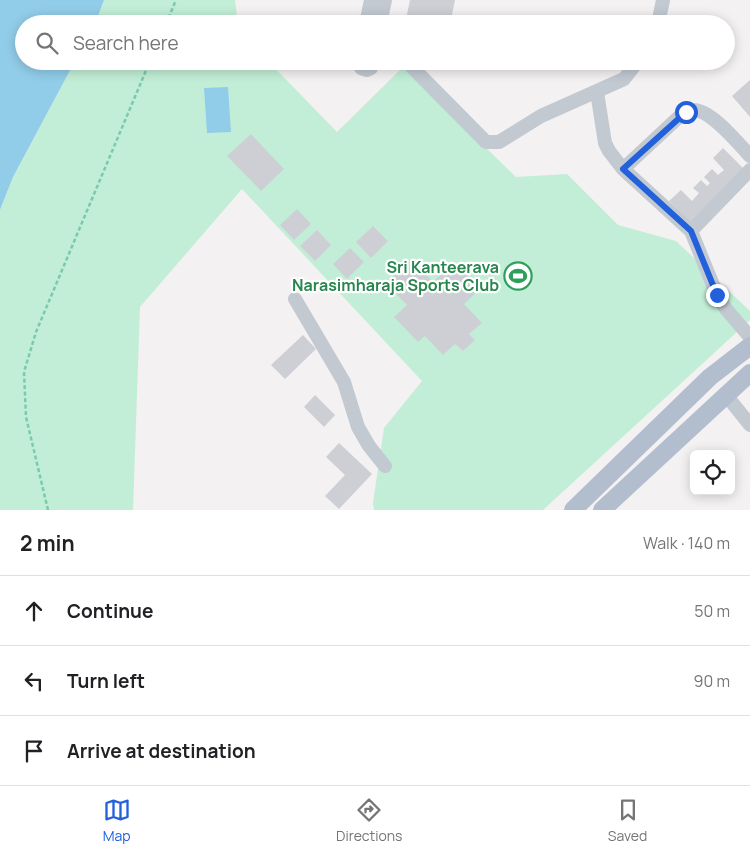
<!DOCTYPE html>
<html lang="en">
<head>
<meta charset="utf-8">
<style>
  :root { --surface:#fff; --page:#f2f2f2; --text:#202124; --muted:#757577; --line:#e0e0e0; --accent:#2260dc }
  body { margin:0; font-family:Manrope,sans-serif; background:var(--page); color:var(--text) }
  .controls { position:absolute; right:15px; bottom:15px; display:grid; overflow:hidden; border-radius:8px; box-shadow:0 2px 12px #0003 }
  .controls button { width:45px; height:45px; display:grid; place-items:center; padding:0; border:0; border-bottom:1px solid var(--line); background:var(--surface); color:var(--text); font:25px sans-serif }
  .stop { position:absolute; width:15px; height:15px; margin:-11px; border:4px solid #2260dc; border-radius:50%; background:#fff }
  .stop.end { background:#2260dc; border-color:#fff; box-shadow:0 1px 5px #0008 }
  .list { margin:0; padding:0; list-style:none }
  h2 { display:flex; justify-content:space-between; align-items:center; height:65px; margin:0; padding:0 20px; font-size:21px }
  h2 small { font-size:16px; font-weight:400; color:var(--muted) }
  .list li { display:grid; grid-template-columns:32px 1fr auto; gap:15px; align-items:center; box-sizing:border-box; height:70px; padding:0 20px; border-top:1px solid var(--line) }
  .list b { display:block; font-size:19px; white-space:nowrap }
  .list em { font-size:16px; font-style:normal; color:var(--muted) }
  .icon { flex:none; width:28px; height:28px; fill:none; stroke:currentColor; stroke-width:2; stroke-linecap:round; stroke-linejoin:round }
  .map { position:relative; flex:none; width:750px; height:510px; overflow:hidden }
  .search { position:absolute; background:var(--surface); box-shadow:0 2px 12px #0003; left:15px; right:15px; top:15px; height:55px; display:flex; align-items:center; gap:12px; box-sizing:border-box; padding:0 18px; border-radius:28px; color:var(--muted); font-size:19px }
  .sheet { height:275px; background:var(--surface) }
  nav { display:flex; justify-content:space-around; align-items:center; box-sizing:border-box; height:70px; border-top:1px solid var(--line); background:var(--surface); font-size:14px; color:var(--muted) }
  nav a { display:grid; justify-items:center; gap:2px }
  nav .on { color:var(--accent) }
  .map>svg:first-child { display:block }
  .green { fill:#c2eed7 }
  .water { fill:#91cde9 }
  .building { fill:#cecfd5 }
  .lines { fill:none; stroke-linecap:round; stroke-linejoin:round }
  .path { stroke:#7bcaac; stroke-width:2.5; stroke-dasharray:4 2.5; stroke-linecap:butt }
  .minor { stroke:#c2c9d1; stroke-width:14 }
  .major { stroke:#b2bdce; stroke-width:18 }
  .route { stroke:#2260dc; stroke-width:6 }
  .labels { text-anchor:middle; stroke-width:4.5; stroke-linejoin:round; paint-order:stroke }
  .leisure-label { font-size:16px; font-weight:bold; fill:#27864d; stroke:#fff; text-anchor:end }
</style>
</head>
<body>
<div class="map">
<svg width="750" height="510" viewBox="0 0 750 510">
  <rect width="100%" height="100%" fill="#f3f1f1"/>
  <path class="green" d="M104,0h131l3,24h-143z
    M75,61h193l69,71 66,-65 113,110 51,-3 51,51 58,16 74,70v9l-207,190h-169l-1,-7 11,-75 38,-47 -180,-192 -102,118 -7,203h-133v-300l13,-33z"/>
  <path class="water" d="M0,0h104l-9,24h-71v37h51l-62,116 -13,33z
    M228,87l3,45 -24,1 -3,-45z"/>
  <path class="building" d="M410,0h45l-5,24h-45z
    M750,80v37l-18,-21z
    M251,134l33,35 -23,22 -34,-35z
    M723,148l23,23 -54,53 -23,-23 12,-11 11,11 7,-8 -6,-5 8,-8 6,6 3,-3 -6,-6 8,-8 6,6 6,-5 -11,-12z
    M297,209l14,15 -17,16 -14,-15z
    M373,226l15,15 -17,17 -15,-16z
    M317,230l14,15 -16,16 -15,-15z
    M350,248l14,14 -17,17 -14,-15z
    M411,259l22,23 21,-20 26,27 -16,15 18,19 -13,11 6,6 -12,11 -8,-7 -12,11 -18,-19 -7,6 -24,-25 13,-12 -22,-22z
    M303,335l13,14 -31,30 -14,-14z
    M315,395l20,20 -11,12 -20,-20z
    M339,443l33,31 -33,35 -14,-13 20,-21 -19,-18z"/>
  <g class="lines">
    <path class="path" d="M166,24l10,-24
      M48,510l-22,-93 -2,-45 12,-40 114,-271"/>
    <path class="minor" d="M366,24l5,-24
      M380,24l5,-24
      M658,24l5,-24
      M358,61l3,7 6,2 4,-2 1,-7
      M406,61l80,81h13l42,-26 83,-37 14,-18
      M597,92l8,51 4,8 14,18 58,-54c3,-2 7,-5 11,-5 18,-2 46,33 58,46
      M623,169l68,62
      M750,170l-59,61 26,64 9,14 24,28
      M295,299l49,83 14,45 11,19 16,20
      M726,395l24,30"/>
    <path class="major" d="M573,510l137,-133 40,-31
      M602,510l148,-137"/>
  </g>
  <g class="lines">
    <path class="route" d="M686,112l-63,57 68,62 26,64"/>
  </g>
  <defs>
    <g id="stadium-ring" transform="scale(1.4375)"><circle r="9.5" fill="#fff" stroke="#2e9e5b" stroke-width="1.5"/><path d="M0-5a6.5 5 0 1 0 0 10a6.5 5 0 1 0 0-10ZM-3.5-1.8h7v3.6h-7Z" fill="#2e9e5b"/></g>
  </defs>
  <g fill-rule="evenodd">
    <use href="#stadium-ring" x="518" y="276"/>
  </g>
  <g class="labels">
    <g class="leisure-label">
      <text x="499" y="273">Sri Kanteerava<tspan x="499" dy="18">Narasimharaja Sports Club</tspan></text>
    </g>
  </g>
</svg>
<div class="controls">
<button><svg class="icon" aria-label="locate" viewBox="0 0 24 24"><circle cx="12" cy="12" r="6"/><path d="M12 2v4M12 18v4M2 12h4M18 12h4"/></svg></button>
</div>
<div class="stop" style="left:686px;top:112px"></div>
<div class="stop end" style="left:717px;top:295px"></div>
<div class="search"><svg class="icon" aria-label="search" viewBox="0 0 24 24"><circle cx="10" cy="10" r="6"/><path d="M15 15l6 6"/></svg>Search here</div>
</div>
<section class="sheet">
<h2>2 min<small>Walk · 140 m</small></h2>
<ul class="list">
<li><svg class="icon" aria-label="ahead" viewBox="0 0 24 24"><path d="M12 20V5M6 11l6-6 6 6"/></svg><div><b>Continue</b></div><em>50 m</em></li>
<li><svg class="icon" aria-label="left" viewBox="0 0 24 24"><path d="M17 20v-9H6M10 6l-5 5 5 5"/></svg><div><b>Turn left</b></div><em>90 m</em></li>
<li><svg class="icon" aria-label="arrive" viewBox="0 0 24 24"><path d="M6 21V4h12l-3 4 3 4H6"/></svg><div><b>Arrive at destination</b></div></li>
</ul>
</section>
<nav>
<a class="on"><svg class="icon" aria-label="map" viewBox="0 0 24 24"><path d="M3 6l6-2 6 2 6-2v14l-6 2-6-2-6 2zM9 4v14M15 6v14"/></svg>Map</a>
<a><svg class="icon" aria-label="directions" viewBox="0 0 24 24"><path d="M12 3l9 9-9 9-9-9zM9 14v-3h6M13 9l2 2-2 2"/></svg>Directions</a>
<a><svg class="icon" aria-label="saved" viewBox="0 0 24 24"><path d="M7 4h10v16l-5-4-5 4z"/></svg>Saved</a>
</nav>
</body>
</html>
